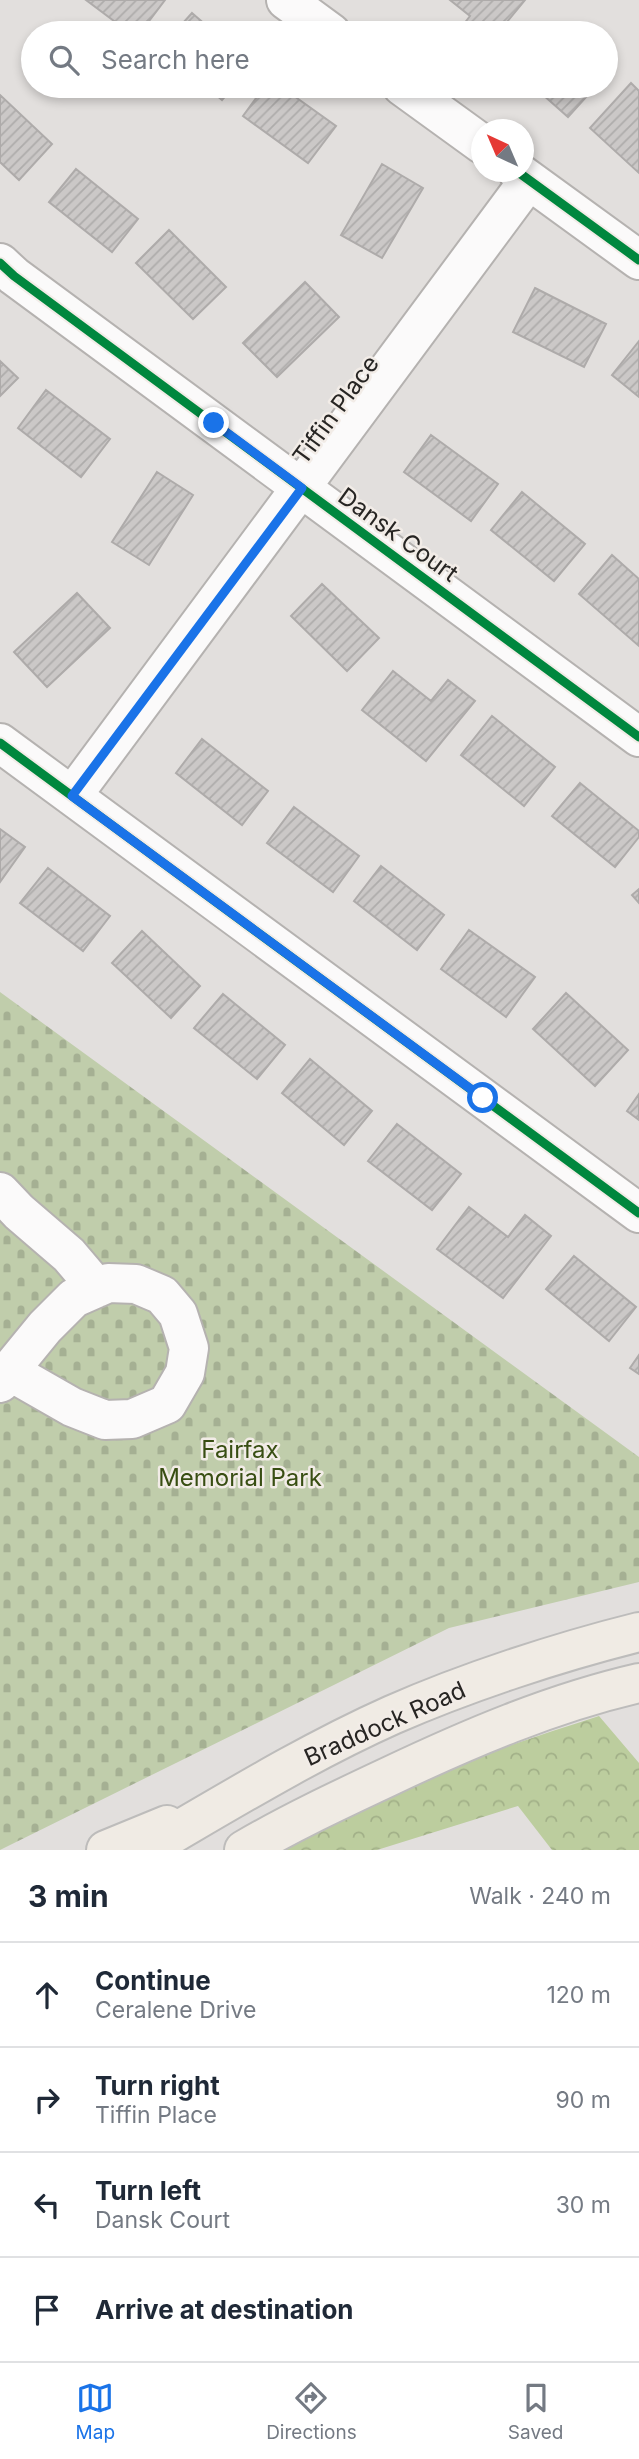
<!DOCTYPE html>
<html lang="en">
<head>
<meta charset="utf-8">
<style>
  :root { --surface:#fff; --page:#f2f2f3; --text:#1f2937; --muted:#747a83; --line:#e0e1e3; --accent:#1a73e8 }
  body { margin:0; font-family:Inter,sans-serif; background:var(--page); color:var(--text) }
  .compass { position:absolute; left:471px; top:119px; width:63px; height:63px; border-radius:50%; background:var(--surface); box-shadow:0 4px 10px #0003; rotate:316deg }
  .stop { position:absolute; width:21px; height:21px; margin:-16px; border:5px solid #1a73e8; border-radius:50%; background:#fff }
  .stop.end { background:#1a73e8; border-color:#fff; box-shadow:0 2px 7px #0008 }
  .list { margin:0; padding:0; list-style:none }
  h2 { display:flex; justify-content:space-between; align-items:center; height:91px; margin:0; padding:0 28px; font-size:30px }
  h2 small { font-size:23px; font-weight:400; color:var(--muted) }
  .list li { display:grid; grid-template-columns:46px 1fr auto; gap:21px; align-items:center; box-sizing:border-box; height:105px; padding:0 28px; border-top:2px solid var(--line) }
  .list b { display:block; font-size:26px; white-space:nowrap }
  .list p { margin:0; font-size:23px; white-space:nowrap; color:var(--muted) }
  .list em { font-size:23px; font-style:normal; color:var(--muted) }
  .icon { flex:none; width:38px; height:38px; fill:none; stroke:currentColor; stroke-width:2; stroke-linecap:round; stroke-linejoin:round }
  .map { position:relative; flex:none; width:639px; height:1850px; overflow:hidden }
  .search { position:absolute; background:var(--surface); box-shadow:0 4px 10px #0003; left:21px; right:21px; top:21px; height:77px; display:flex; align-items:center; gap:18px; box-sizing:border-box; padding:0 24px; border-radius:38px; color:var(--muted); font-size:26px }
  .sheet { height:511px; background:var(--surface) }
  nav { display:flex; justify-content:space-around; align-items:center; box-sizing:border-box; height:98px; border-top:2px solid var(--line); background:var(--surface); font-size:19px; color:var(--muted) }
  nav a { display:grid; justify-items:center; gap:4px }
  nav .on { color:var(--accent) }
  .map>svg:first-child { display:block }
  .forest { fill:url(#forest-crowns) }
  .cemetery { fill:url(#cemetery-stones) }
  .building { fill:url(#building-hatch); stroke:#aeabaa; stroke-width:2 }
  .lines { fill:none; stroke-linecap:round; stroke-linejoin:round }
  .minor-casing { stroke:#b5b2b0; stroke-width:42 }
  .major-casing { stroke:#bdbcbb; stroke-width:42 }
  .minor { stroke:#fbfafa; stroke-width:38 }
  .major { stroke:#f0ebe4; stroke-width:38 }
  .cycleway-casing { stroke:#f2ece7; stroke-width:13 }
  .cycleway { stroke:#00873e; stroke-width:9 }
  .route { stroke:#1a73e8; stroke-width:9 }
  .labels { text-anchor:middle; stroke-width:5; stroke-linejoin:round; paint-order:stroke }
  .street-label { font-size:24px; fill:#272523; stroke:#f2ece7 }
  .park-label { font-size:24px; fill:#384e12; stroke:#f2ece7 }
</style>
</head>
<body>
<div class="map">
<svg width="639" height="1850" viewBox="0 0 639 1850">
  <defs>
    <pattern id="forest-crowns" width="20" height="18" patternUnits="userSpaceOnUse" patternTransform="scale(1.75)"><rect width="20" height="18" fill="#bccd9e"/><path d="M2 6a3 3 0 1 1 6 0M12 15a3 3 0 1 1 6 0" fill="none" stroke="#a2b088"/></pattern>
    <pattern id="cemetery-stones" width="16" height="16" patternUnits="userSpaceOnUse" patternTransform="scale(1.75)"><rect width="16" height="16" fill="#c0cdab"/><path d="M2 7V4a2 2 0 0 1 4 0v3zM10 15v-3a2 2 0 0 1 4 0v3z" fill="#a5b093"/></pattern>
    <pattern id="building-hatch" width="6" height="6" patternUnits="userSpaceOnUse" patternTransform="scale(1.75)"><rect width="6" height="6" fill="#cbc8c7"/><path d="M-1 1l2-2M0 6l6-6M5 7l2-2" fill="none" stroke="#aeacab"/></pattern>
  </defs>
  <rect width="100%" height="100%" fill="#e2dfdd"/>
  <path class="forest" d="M599,1716l40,47v87h-87l-34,-44 -141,44h-94c47,-26 94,-51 144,-73 56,-24 114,-42 172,-61z"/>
  <path class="cemetery" d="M0,992l639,465v125l-190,46 -449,222z"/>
  <path class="building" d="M86,0h79l-25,33h-10z
    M450,0h75l-27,33h-41l13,-17z
    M192,13l23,20h-41z
    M631,83l8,8v82l-49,-45z
    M206,86h28l-12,14z
    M265,86h15l56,40 -28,37 -65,-47z
    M533,86h63l-28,31z
    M0,95l52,49 -33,36 -19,-18z
    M382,164l41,24 -41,70 -41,-23z
    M76,169l62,50 -26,33 -63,-50z
    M169,230l57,57 -33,32 -57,-56z
    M305,282l34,35 -62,60 -34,-34z
    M535,288l71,36 -22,43 -71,-35z
    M639,341v56l-27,-22z
    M0,361l18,17 -18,18z
    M46,390l64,49 -29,38 -63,-49z
    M431,435l67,49 -27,37 -67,-49z
    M157,472l36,23 -44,70 -37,-23z
    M522,492l63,52 -31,37 -63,-51z
    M612,555l27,24v67l-60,-52z
    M322,584l57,54 -32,33 -56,-55z
    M77,593l33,35 -63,59 -33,-35z
    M393,671l38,30 17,-21 27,21 -49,60 -64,-51z
    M492,716l63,51 -31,39 -63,-51z
    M202,739l66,52 -26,34 -66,-52z
    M580,783l59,48v6l-24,30 -63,-51z
    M294,807l65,49 -26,36 -66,-49z
    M0,829l25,18 -25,35z
    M381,866l63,49 -27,35 -63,-49z
    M48,868l62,48 -27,35 -63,-48z
    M639,889v14l-7,-8z
    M469,930l66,47 -29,40 -65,-48z
    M142,931l58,55 -29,32 -59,-55z
    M566,993l62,57 -33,36 -62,-57z
    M223,994l62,51 -28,34 -63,-51z
    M310,1059l62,52 -28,34 -62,-52z
    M639,1094v26l-12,-9z
    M397,1124l64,50 -29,36 -64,-49z
    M469,1207l39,30 17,-22 26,21 -48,62 -66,-49z
    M574,1256l62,51 -27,34 -63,-52z
    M639,1355v19l-9,-6z"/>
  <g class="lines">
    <g class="minor-casing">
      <path id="minor" d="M286,0l45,33
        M402,86l80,58
        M518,172l121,88
        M0,263l14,13 625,461
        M0,743l639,470
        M72,796l457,-616
        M0,1192l19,20 50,43 28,33
        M0,1383l9,-12 36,-44 29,-29 34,-15 28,1 26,11 16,19 11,34 -4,25 -18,31 -35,15 -27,1 -33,-13 -63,-36"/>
    </g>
    <g class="major-casing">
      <path id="major" d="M106,1850l61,-25
        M145,1850c81,-47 162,-97 247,-135 75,-33 167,-63 247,-83
        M244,1850c46,-27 95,-50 144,-73 80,-38 164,-74 251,-94"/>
    </g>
    <use href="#minor" class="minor"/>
    <use href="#major" class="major"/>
    <g class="cycleway-casing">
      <path id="cycleway" d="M518,172l121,88
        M0,263l14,13 625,461
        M0,743l639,470"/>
    </g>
    <use href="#cycleway" class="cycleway"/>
  </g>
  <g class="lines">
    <path class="route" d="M214,423l88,65 -230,308 411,302"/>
  </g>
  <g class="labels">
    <g class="street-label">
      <text transform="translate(336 410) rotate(-54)" y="8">Tiffin Place</text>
      <text transform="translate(398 535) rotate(36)" y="8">Dansk Court</text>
      <text transform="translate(385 1724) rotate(-24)" y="8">Braddock Road</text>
    </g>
    <g class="park-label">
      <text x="240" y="1458">Fairfax<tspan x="240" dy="28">Memorial Park</tspan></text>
    </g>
  </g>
</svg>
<svg class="compass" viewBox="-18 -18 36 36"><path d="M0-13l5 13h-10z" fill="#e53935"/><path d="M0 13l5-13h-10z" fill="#747a83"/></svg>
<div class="stop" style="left:483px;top:1098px"></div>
<div class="stop end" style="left:214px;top:423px"></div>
<div class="search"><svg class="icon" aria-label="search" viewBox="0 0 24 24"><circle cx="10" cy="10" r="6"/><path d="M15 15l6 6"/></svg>Search here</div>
</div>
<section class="sheet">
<h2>3 min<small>Walk · 240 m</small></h2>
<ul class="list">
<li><svg class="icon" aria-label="ahead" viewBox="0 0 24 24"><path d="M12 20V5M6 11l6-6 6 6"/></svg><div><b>Continue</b><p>Ceralene Drive</p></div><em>120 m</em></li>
<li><svg class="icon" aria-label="right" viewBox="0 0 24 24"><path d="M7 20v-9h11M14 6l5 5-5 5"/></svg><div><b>Turn right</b><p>Tiffin Place</p></div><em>90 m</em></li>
<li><svg class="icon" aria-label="left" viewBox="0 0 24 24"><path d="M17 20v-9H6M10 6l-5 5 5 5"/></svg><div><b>Turn left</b><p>Dansk Court</p></div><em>30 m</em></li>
<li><svg class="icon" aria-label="arrive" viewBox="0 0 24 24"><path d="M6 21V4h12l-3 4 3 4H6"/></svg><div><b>Arrive at destination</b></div></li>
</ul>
</section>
<nav>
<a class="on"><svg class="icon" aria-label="map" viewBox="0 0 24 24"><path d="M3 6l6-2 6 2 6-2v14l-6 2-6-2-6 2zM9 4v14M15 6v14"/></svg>Map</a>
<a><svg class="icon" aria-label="directions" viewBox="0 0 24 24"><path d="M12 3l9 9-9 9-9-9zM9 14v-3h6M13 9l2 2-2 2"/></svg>Directions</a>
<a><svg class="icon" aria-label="saved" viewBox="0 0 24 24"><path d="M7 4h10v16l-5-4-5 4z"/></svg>Saved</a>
</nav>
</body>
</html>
